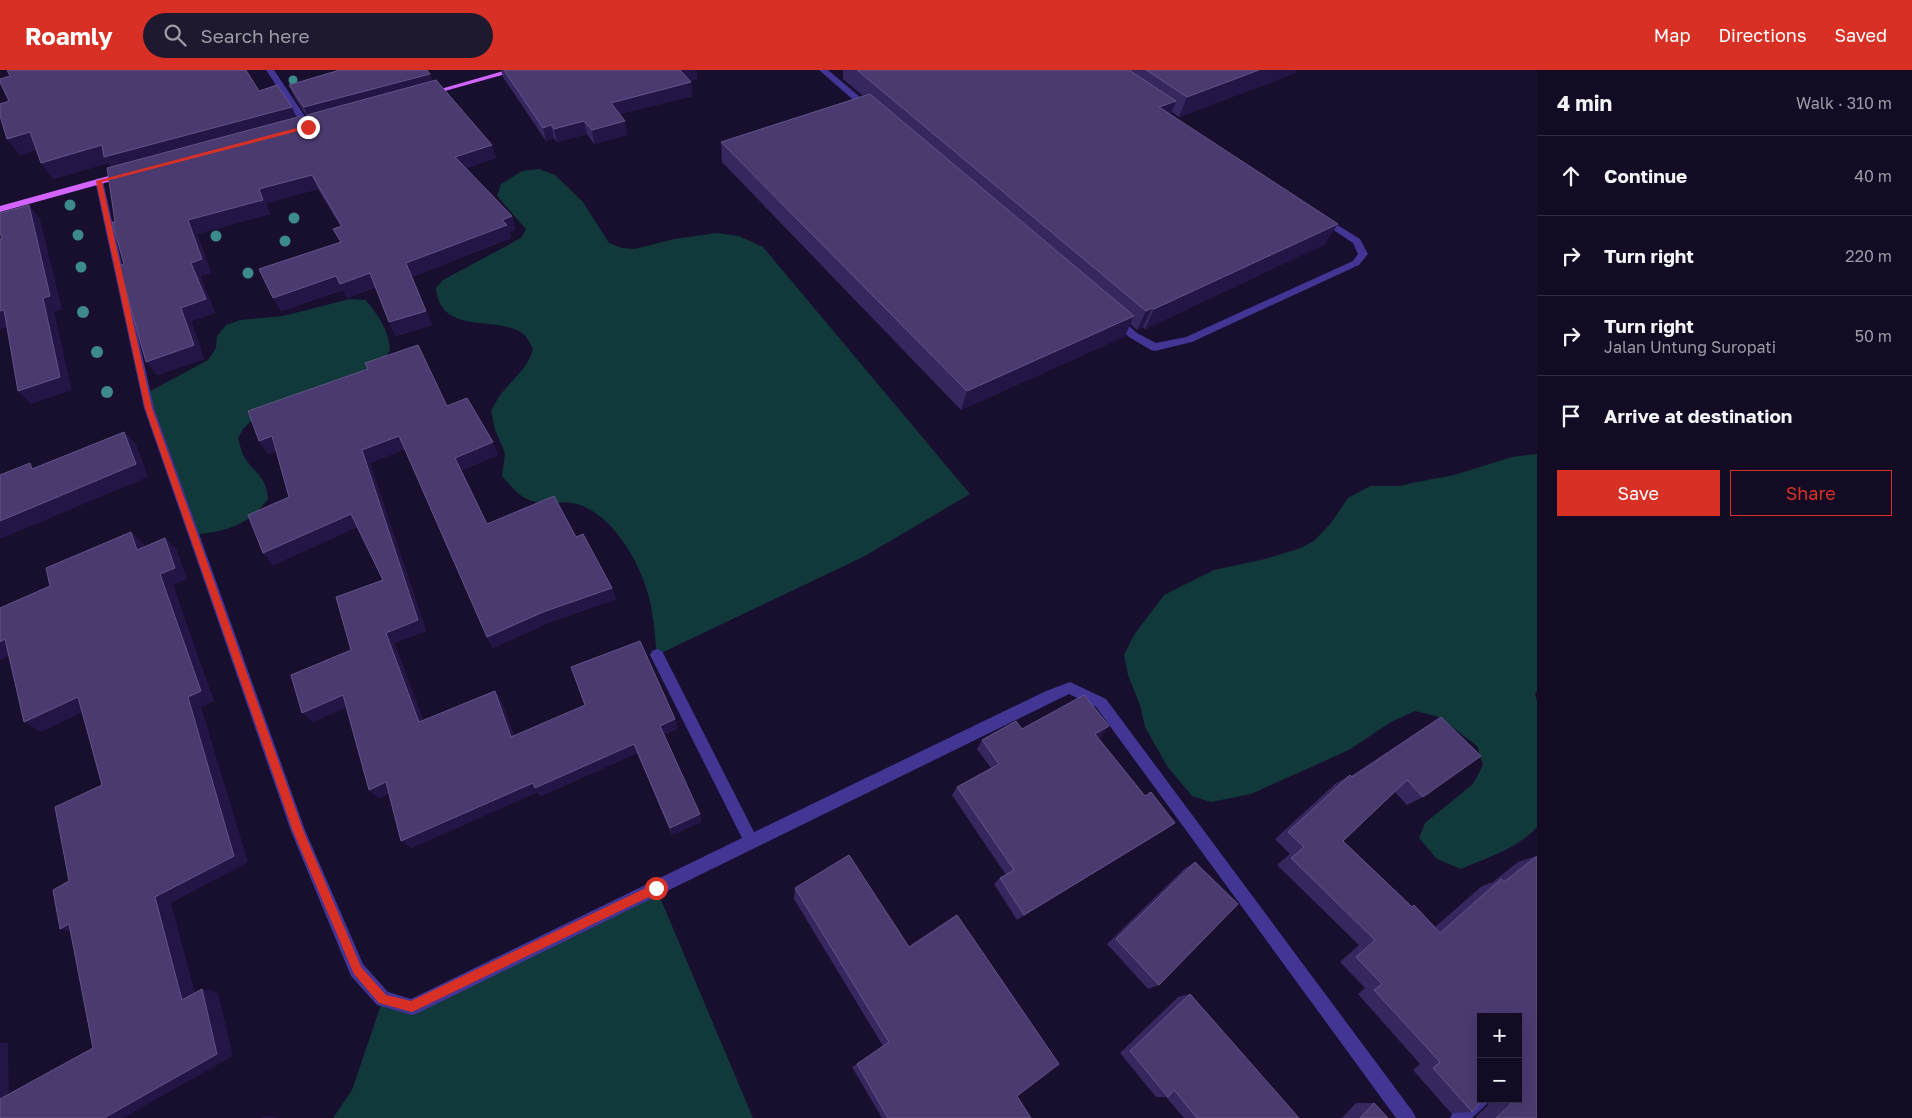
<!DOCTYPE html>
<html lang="en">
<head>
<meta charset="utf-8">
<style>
  :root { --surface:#120b23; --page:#1f1930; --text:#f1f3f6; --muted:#9c9ba6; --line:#312b41; --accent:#d93025 }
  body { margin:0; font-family:"Golos Text",sans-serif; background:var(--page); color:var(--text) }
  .controls { position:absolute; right:15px; bottom:15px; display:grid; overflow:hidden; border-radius:0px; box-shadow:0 5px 20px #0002 }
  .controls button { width:45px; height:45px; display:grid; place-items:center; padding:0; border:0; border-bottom:1px solid var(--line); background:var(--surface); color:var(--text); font:25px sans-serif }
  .stop { position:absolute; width:15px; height:15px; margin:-11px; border:4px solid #d93025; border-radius:50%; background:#fff }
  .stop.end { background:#d93025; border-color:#fff; box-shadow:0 1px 5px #0008 }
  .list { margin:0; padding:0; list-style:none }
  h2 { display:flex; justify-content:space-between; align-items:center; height:65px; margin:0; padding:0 20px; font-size:21px }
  h2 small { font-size:16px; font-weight:400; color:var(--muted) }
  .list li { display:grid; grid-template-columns:32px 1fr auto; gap:15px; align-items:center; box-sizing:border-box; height:80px; padding:0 20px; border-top:1px solid var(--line) }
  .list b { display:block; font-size:19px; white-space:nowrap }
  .list p { margin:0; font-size:16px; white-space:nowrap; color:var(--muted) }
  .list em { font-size:16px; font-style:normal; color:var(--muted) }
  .actions { display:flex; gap:10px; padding:15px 20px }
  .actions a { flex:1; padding:11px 0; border:1px solid var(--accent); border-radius:0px; text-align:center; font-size:18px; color:var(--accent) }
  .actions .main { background:var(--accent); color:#fff }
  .icon { flex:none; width:28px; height:28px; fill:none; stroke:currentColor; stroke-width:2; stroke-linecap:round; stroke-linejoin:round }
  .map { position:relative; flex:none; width:1537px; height:1048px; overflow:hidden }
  header { display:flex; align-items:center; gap:30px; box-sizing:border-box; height:70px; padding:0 25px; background:var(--accent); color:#fff }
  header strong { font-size:24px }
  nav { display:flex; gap:28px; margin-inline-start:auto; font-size:18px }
  .search { width:350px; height:45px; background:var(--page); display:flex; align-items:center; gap:12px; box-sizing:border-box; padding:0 18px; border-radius:28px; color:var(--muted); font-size:19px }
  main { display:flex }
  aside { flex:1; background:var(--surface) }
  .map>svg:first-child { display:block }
  .green { fill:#11383a }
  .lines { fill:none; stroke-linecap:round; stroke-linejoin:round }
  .minor { fill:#423593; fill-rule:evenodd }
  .major { fill:#d464ff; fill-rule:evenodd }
  .tree { fill:#3d8a8b }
  .wall { fill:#37275f }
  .shaded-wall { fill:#231545 }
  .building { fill:#4a3a70; stroke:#625487 }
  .route { fill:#d93025 }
</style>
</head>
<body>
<header>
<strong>Roamly</strong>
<div class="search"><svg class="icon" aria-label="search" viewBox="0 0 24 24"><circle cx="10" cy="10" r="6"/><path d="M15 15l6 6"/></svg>Search here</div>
<nav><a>Map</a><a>Directions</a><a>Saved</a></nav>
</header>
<main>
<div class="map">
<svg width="1537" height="1048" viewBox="0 0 1537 1048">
  <rect width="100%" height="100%" fill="#180f2f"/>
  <path class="green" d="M539,99l16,6 28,27 26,41 13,5 13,1 39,-10 43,-6 22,3 24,11 207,247 -107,63 -206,98c-2,-16 -3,-33 -6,-49 -7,-37 -36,-91 -74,-102 -16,-4 -36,2 -50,-5 -10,-5 -18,-15 -25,-23l3,-23 -10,-23 -4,-19c3,-5 6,-12 10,-17 12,-16 27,-25 32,-45 -3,-5 -6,-13 -11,-16 -26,-18 -82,3 -86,-45l7,-8 78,-42 5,-9 -29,-33 4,-12 21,-13z
    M350,229l16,1c13,17 23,30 24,51 -24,31 -99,53 -137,68l-10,10 -5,9c2,6 3,14 7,20 11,17 21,18 23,41 -21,28 -43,32 -76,36l-47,-141 63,-34 8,-12 1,-12 9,-11 14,-5 43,-4z
    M1537,384v237l-2,3 2,7v126c-18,21 -51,31 -76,42l-24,-10 -18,-21 6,-15 48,-39 10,-19 -6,-19 -38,-29 -24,-6 -24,11 -42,28 -98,44 -40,8 -19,-6 -25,-30 -22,-39 -5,-22 -12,-30 -4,-20 10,-20 30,-40 50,-25 51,-11 36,-11 14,-8 16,-17 17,-25 22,-12h29l18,-4 37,-7 58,-18z
    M656,818l97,230h-420l19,-28 31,-91 29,8z"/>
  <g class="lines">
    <path class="minor" d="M266,0h8l38,57 -1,2h-6z
      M819,0h9l44,37v4h-6z
      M99,108l4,3 51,227 151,422 58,134 25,28 23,7 331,-161 -90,-179 -2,-4 2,-4 5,-2 5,2 92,181 292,-141 24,-9 36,17 307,413 3,6h-20l-300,-411 -27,-13 -651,319 -6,2 -35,-10 -26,-29 -60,-145 -147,-423 -49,-227z
      M1323,146l37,23 8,15 -9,11 -167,77 -37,9 -4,-1 -22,-13 -18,-17 5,-3 4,1 17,15 19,10 30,-6 167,-76 5,-7 -5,-11 -33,-22v-4z
      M1481,1020v9h8l-2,5 -15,14h-22c5,-11 20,-24 31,-28z"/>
    <path class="major" d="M507,0h13l-93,26 -4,-2z
      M123,102l4,3 -1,2 -126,35v-6z"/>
  </g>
  <g class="tree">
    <circle cx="293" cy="10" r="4.5"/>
    <circle cx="70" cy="135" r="5.5"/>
    <circle cx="294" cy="148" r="5.5"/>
    <circle cx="78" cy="165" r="5.5"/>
    <circle cx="216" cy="166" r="5.5"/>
    <circle cx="285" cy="171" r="5.5"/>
    <circle cx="81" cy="197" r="5.5"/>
    <circle cx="248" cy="203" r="5.5"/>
    <circle cx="83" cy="242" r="6"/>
    <circle cx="97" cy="282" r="6"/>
    <circle cx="107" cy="322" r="6"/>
  </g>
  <path class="wall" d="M501,0h195l1,9 -7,2 1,1 1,14 -72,18 7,21 -33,9 -7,-10 -30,8 -3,-4 -8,3 -43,-64z
    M843,0h453l-1,3 -116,44 -7,-5 -2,3 155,129 -180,85 -2,-2 -6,3 -7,-6 -5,12 -164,74 -239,-248 -1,-20 142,-46 -20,-17z
    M433,11l59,64 4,13 -30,10 46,48 3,14 -6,2 2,6 -99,39 20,48 -36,11 -7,-14 -13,-35 -29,11 -4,-8 -62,21 -8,-13 67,-56 -7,-13 8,-2 -23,-38 -52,14 4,11 -73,20 14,39 -11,3 15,37 -24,8 13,38 -47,16 -33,-111 -9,-42 -4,-55 -3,-4 -55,16 -17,-29 -16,5 -13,-16 252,-48 37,27 9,-1 1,-2 -11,-17 -6,-13z
    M447,336l51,49 -37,15 26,54 89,13 36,51 4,11 -68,24 -55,25 -6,-11 -82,-188 -35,14 56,168 -32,12 29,77 72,-29 6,10 13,35 161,-17 2,10 -13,5 36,80 1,8 -29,13 -35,-82 -96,43 -4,-4 -126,56 -22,-55 -10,5 -10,-8 -23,-83 -33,15 38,-72 32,-70 -26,-53 -84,38 16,-68 -13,-46 -8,3 -9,-13z
    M1441,647l-18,80 -16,8 -12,-13 -52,49 69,65 2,-1 21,22 47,-41 11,-4 25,-20 19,-6v262h-62l13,-13 2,-6h28v-82l-46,95 -21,1 -38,-43 7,-6 -62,-70 7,-6 -25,-26 19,-17 -82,-80 13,-11 -15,-15 60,-55 15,-9 1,1 74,-49z
    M1022,659l80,7 -4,2 47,58 30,27 -10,7 -148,90 -23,-36 6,-6 6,-3 -54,-80 5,-8 34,-19 -14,-19 5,-9z
    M1195,792l-36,123 -11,4 -41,-45 77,-75z
    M795,818l114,59 108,149 14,22h-149l-30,-51 31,-21 -89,-147z
    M1190,924l109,124h-115l-18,-21h-10l-36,-44 58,-56z
    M1356,1033h18l14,15h-46z"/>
  <path class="shaded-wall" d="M680,0h16l1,9 -16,5z
    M1259,0h37l-1,3 -116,44 8,-20z
    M430,4l5,13 -125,34 -6,-14z
    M691,12l1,14 -79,20 -2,-13z
    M1176,31l-8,20 -9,-14z
    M292,37l7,17 -184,49 -7,-10 -55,16 -12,-16 61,-18z
    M584,51l3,13 -30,8 -3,-13z
    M625,51l2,14 -33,9 -2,-14z
    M551,55l3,13 -8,3 -3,-13z
    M30,62l12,16 -22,7 -13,-16z
    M492,75l4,13 -36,13 -5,-14z
    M312,105l6,14 -52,14 4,11 -73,20 14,39 -11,3 15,37 -24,8 13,38 -47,16 -11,-13 35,-54 10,-45 -3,-43 71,-31z
    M29,135l11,14 22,90 -8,3 18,78 -41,14 -13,-13 25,-93z
    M512,146l3,14 -6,2 2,6 -99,39 20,48 -36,11 -7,-14 17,-59z
    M1338,154l-13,20 -180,85 9,-20z
    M370,203l7,13 -30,12 -7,-14z
    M336,206l7,14 -62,21 -8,-13z
    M1152,238l-9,19 -6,3 9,-19z
    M4,240l13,14 -17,5v-18z
    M1134,246l-9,20 -164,74 6,-19z
    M124,362l12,12 12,33 -148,62v-18z
    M272,366l9,13 -13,5 -9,-13z
    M399,366l7,13 -36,14 56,168 -32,12 33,88 -8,-9 -33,-89 32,-13 -56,-170z
    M493,372l5,13 -38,15 -5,-12z
    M351,444l8,12 -86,39 -10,-12z
    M131,462l13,12 6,17 -13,-11z
    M165,468l12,12 10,29 -14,6 41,116 -13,6 47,155 -77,41 27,101 -16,-4 -27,-103 33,-200 -28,-123z
    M612,518l4,11 -68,24 -55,25 -6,-11 56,-25z
    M5,569l16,11 -21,10v-18z
    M495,621l6,10 16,45 -6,-9z
    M343,625l9,10 -39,17 -11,-9z
    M78,627l15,10 -52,25 -17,-10z
    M675,649l2,10 -15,6 -2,-9z
    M1109,656l-7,10 -14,7 7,-9z
    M634,674l3,9 -96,43 -4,-4 -126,56 -10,-7 132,-58z
    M386,712l9,9 -16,7 -10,-8z
    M700,744l1,8 -29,13 -2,-7z
    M1175,753l-10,7 -148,90 7,-5z
    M69,854l9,10 -18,-5z
    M202,919l16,4 15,63 -110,62h-19z
    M0,972l8,1 1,64 -9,-1z
    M261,1046l15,1v1h-14z"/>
  <path class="building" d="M7,0h239l13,21 18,-6 15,22 -188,50 -2,-12 -61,18 -11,-31 -23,7 -7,-23v-12l9,-3 -9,-19v-3l10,-3z
    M340,0h87l3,4 -126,33 -15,-22z
    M504,0h177h-1l11,12 -80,21 14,18 -33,9 -8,-9 -30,8 -3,-4 -8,3z
    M857,0h272l47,31 -17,6 179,117 -184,85 -2,-1 -6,3z
    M1146,0h113l-72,27z
    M436,10l56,65 -37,12 57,59 -10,4 5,5 -101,38 20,48 -37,11 -19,-49 -30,11 -4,-8 -63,22 -14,-29 82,-27 -8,-13 9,-3 -30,-51 -53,14 4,11 -75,20 14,39 -11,4 15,36 -25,9 13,37 -48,17 -27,-96 5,-2 -12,-42h3l-8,-54 191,-51h7l2,-2z
    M870,24l264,222 -167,75 -246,-249z
    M29,135l21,91 -7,2 17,79 -42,14 -14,-81 -4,1v-72h2l-2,-7v-19z
    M418,275l29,61 20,-8 26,44 -38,16 32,66 67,-28 22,41 7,-3 29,54 -69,24 -56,25 -88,-201 -37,14 56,170 -32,13 33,89 76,-31 16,46 74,-32 -14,-38 69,-26 35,78 -15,7 40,88 -30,14 -36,-84 -99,44 -2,-5 -132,58 -15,-59 -17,8 -26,-95 -41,18 -11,-38 60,-25 -15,-53 47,-17 -32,-66 -88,39 -15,-38 41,-18 -17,-61 -13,5 -11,-30 120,-42 -3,-6z
    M124,362l12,32 -136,57v-46l30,-12 2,6z
    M131,462l6,18 28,-12 10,30 -15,6 41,117 -13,6 46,159 -79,41 27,103 20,-11 15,65 -113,64h-104v-19l93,-51 -24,-124 -9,5 -7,-39 16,-9 -14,-74 47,-22 -24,-88 -54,25 -19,-83 -5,3v-34l50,-22 -4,-18z
    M1084,625l25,31 -14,8 50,62 6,-4 24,31 -151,92 -24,-37 14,-8 -57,-83 42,-23 -17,-24 34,-19 6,8z
    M1441,647l40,39 -58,41 -16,-17 -64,61 69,66 2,-2 26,28 61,-54 3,3 33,-26v262h-41l14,-13 2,-6h6v-82h-37v82h2l-11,13 -39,-44 7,-6 -66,-72 8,-6 -26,-27 19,-17 -84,-82 13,-11 -16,-15 62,-57 2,2z
    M849,785l60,92 48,-32 102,149 -42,32 14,22h-143l-31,-54 32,-22 -94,-154z
    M1195,792l43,42 -79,81 -43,-46z
    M1190,924l109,124h-102l-23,-28 -6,7 -38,-46z
    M1374,1033l14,15h-28z"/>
  <path class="route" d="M308,55l2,3 -208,54 50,226 151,422 58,137 25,28 25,6 241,-116h7l2,3 -2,4 -247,120 -33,-9 -25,-29 -61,-143 -148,-423 -49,-227z"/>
</svg>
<div class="controls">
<button>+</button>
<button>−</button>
</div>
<div class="stop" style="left:656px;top:818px"></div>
<div class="stop end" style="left:308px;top:57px"></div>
</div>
<aside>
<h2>4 min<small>Walk · 310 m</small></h2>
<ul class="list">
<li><svg class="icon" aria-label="ahead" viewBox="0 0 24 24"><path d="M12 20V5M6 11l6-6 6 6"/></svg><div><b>Continue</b></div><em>40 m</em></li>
<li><svg class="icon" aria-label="right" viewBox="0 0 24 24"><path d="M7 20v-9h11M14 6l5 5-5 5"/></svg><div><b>Turn right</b></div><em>220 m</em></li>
<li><svg class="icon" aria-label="right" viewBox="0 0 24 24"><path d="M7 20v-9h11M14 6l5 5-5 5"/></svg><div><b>Turn right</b><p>Jalan Untung Suropati</p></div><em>50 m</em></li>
<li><svg class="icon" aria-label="arrive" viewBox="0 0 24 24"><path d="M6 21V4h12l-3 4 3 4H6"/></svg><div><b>Arrive at destination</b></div></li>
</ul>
<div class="actions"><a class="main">Save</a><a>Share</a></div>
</aside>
</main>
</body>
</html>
